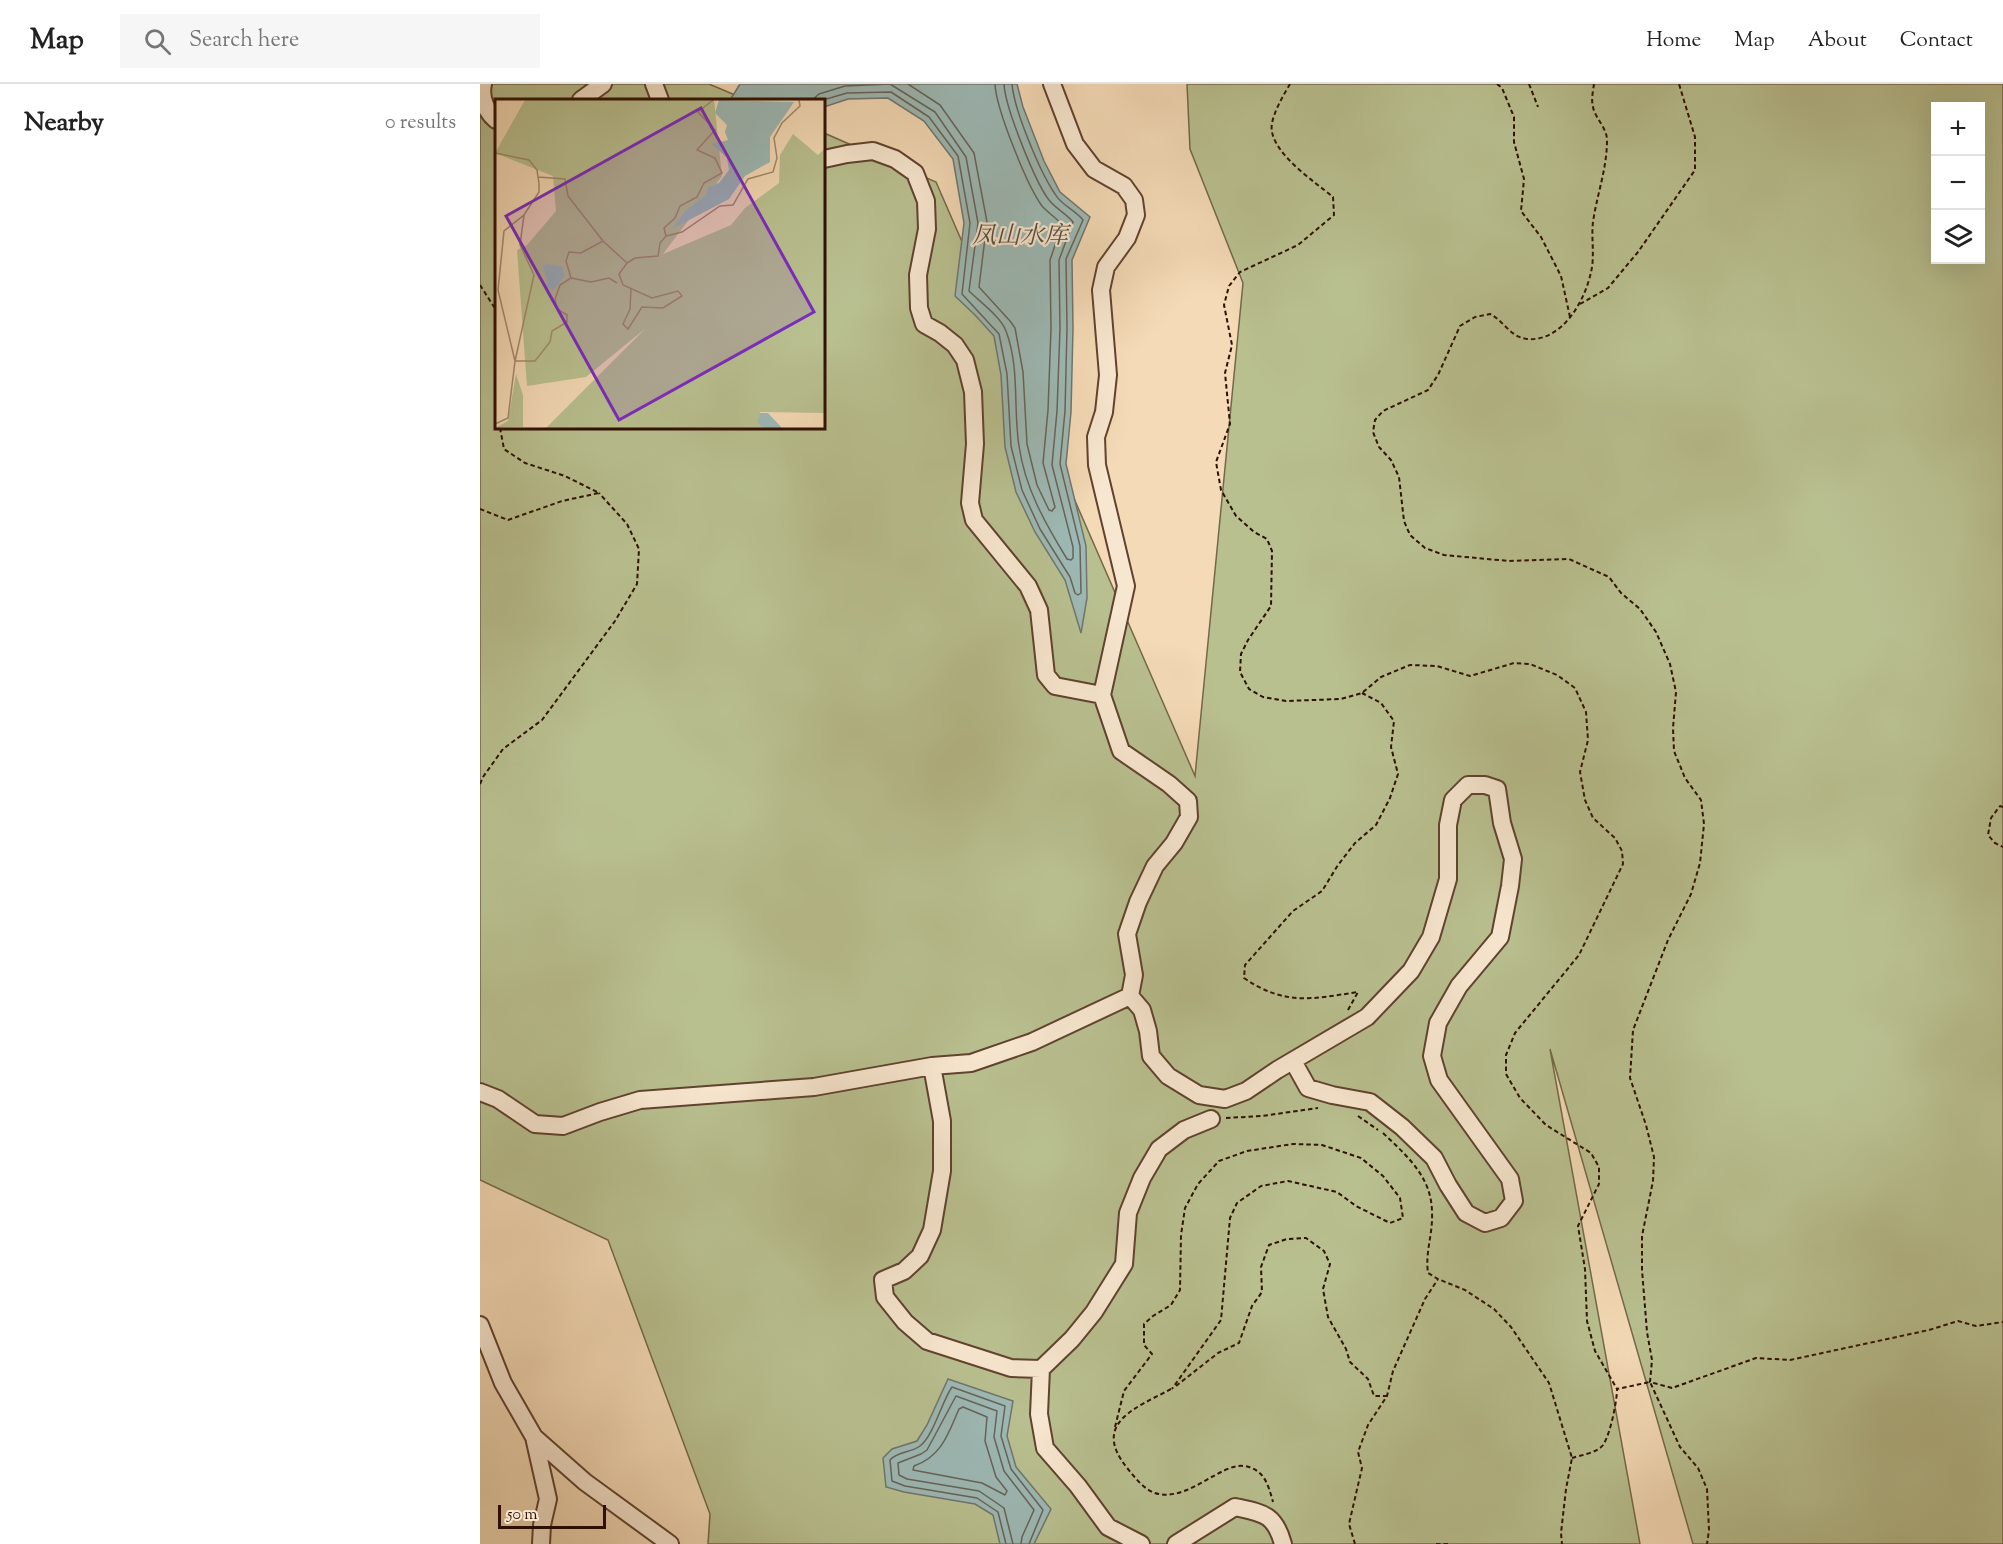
<!DOCTYPE html>
<html lang="en">
<head>
<meta charset="utf-8">
<style>
  :root { --surface:#fff; --page:#f6f6f6; --text:#222; --muted:#767676; --line:#e0e0e0 }
  body { margin:0; font-family:"Sorts Mill Goudy","Noto Serif SC",serif; background:var(--page); color:var(--text) }
  .controls { position:absolute; right:18px; top:18px; display:grid; overflow:hidden; border-radius:0px; box-shadow:0 6px 24px #0002 }
  .controls button { width:54px; height:54px; display:grid; place-items:center; padding:0; border:0; border-bottom:2px solid var(--line); background:var(--surface); color:var(--text); font:30px sans-serif }
  .scale { position:absolute; left:18px; bottom:15px; width:108px; box-sizing:border-box; padding-left:6px; border:3px solid #2f1000; border-top:0; font-size:16px; line-height:21px; white-space:nowrap; color:#2f1000; -webkit-text-stroke:4px #f8e7d0; paint-order:stroke }
  .list { margin:0; padding:0; list-style:none }
  h2 { display:flex; justify-content:space-between; align-items:center; height:78px; margin:0; padding:0 24px; font-size:26px }
  h2 small { font-size:20px; font-weight:400; color:var(--muted) }
  .icon { flex:none; width:33px; height:33px; fill:none; stroke:currentColor; stroke-width:2; stroke-linecap:round; stroke-linejoin:round }
  .map { position:relative; flex:none; width:1523px; height:1460px; overflow:hidden }
  header { display:flex; align-items:center; gap:36px; box-sizing:border-box; height:84px; padding:0 30px; background:var(--surface); border-bottom:2px solid var(--line) }
  header strong { font-size:28px }
  nav { display:flex; gap:33px; margin-inline-start:auto; font-size:21px }
  .search { width:420px; height:54px; background:var(--page); display:flex; align-items:center; gap:15px; box-sizing:border-box; padding:0 21px; border-radius:0px; color:var(--muted); font-size:22px }
  main { display:flex }
  aside { flex:1; background:var(--surface) }
  .map>svg:first-child { display:block }
  .green { fill:#b9c090; stroke:#746848; stroke-width:1.5; fill-rule:evenodd }
  .water { fill:#9db9b5; stroke:#71756d; stroke-width:1.5 }
  .lines { fill:none; stroke-linecap:round; stroke-linejoin:round }
  .shore { stroke:#66645a; stroke-width:1.5 }
  .minor-casing { stroke:#60422e; stroke-width:20 }
  .path { stroke:#2f1000; stroke-width:2; stroke-dasharray:4.5 3; stroke-linecap:butt }
  .minor { stroke:#f8e7d0; stroke-width:16 }
  .labels { text-anchor:middle; stroke-width:4.5; stroke-linejoin:round; paint-order:stroke }
  .water-label { font-size:24px; font-style:italic; fill:#564b3f; stroke:#f8e7d0 }
  .inset-road { fill:none; stroke:#a5896d; stroke-width:1.5 }
  .view { fill:#7b2cbf; fill-opacity:0.15; stroke:#7b2cbf; stroke-width:3 }
  .inset-edge { fill:none; stroke:#2f1000; stroke-width:3 }
</style>
</head>
<body>
<header>
<strong>Map</strong>
<div class="search"><svg class="icon" aria-label="search" viewBox="0 0 24 24"><circle cx="10" cy="10" r="6"/><path d="M15 15l6 6"/></svg>Search here</div>
<nav><a>Home</a><a>Map</a><a>About</a><a>Contact</a></nav>
</header>
<main>
<aside>
<h2>Nearby<small>0 results</small></h2>
<ul class="list">
</ul>
</aside>
<div class="map">
<svg width="1523" height="1460" viewBox="0 0 1523 1460">
  <rect width="100%" height="100%" fill="#f4dab6"/>
  <filter id="stains"><feTurbulence type="fractalNoise" baseFrequency=".00333" numOctaves="4"/><feColorMatrix values="0 0 0 0 .2 0 0 0 0 .09 0 0 0 0 .02 0 0 0 .5 -.17"/></filter>
  <radialGradient id="worn" r=".72"><stop offset=".6" stop-color="#630" stop-opacity="0"/><stop offset="1" stop-color="#630" stop-opacity=".3"/></radialGradient>
  <path class="green" d="M0,0h229l38,16h-251v328h328v-295l112,49 259,594 48,-493 -53,-134 -3,-65h816v1460h-310l-143,-495 90,495h-932l2,-30 -102,-274 -128,-60zM1456,22h44v154h-44z"/>
  <path class="water" d="M260,0h277l6,23 21,54 16,31 30,25 -18,43 1,68 -2,84 -5,52 20,82 1,52 -6,35 -16,-53 -30,-48 -19,-40 -11,-45 -4,-72 -7,-39 -19,-21 -20,-19 9,-73 -11,-64 -29,-38 -36,-23 -40,1 -24,8v-7h-94z
    M468,1295l65,22 -6,35 9,31 35,42 -17,35h-34l-7,-29 -18,-11 -71,-12 -18,-5 -3,-29 9,-9 25,-8 10,-16z"/>
  <g class="lines">
    <path class="shore" d="M428,0l32,21 34,48 13,69 -8,65 31,34 5,7 8,44 4,72 10,41 12,25 3,1 3,-4 -12,-44 5,-53 3,-82 -1,-68 12,-35c-5,-7 -14,-12 -20,-19 -15,-21 -46,-97 -47,-122
      M332,16l7,-6 26,-8 45,-2 45,28 31,45 12,66 -9,68c11,11 32,26 37,40 14,37 7,77 13,115 6,42 26,77 48,113l4,1 2,-2v-11l-21,-82 5,-54 3,-83 -1,-68 14,-38c-6,-8 -17,-13 -24,-22 -14,-18 -44,-93 -45,-116
      M343,16l24,-7 44,-1 38,25 29,39 12,67 -8,71 37,40 8,40 4,72 11,44 18,39 30,48 5,16 3,2 3,-2 -1,-47 -20,-82 5,-53 2,-83 -1,-69 17,-39c-8,-10 -22,-15 -28,-26 -15,-22 -41,-84 -43,-110
      M483,1323l24,10 -2,24 11,36 11,14 -2,4 -23,-12 -69,-13 1,-4c28,-10 34,-32 45,-57z
      M526,1460l-8,-32 -21,-14 -72,-12 -13,-5 -2,-21c8,-9 21,-7 30,-14 13,-9 22,-45 32,-59l53,19 -4,30 10,33 32,41 -14,34
      M533,1460l-9,-36 -25,-17 -72,-12 -8,-4 -1,-12 23,-9 6,-4 29,-54 41,15 -3,26 10,34 30,39 -12,27 -1,7"/>
    <g class="minor-casing">
      <path id="minor" d="M3,0c-3,13 3,28 13,36
        M174,0l6,16
        M101,16l22,-16
        M344,75l23,-5 26,-3 22,8 20,14 11,28 1,28 -9,46 1,33 5,16 16,9 15,12 10,15 8,32 2,52 -5,59 4,17 54,66 11,24 7,65 9,11 47,9 24,-109 -29,-121 -1,-28 8,-25 4,-37 -7,-85 5,-23 21,-29 9,-23 -2,-15 -10,-14 -30,-17 -19,-25 -23,-60
        M622,611l19,56 48,33 19,17 1,16 -15,26 -19,23 -17,36 -11,32 7,41 -4,21
        M452,982l39,-3 61,-21 98,-46 12,14 6,21 3,25 17,20 31,19 26,4 21,-8 31,-21 90,-53 44,-46 20,-34 17,-58v-54l5,-25 15,-15h17l12,4 5,34 11,36 -3,27 -10,51 -41,49 -21,37 -6,33 7,24 71,99 4,22 -13,17 -16,5 -19,-10 -18,-28 -14,-27 -32,-31 -32,-25 -38,-7 -24,-7 -15,-27
        M0,1008l18,7 37,25 28,2 37,-14 40,-12 174,-13 118,-21 10,55v50l-10,59 -12,26 -16,15 -21,9 2,17 20,25 22,19 84,27 30,1 -2,45 6,34 33,38 30,41 33,17
        M0,1241l23,58 31,54 14,62 -6,26 -1,19
        M561,1285l31,-30 22,-27 30,-48 4,-51 14,-35 17,-29 25,-19 27,-11
        M54,1353l51,45 85,62
        M696,1460l59,-37c28,6 40,7 48,37"/>
    </g>
    <path class="path" d="M810,0c-7,12 -21,35 -18,48 5,25 43,50 61,65l1,18 -36,30 -58,27 -11,14 -5,19 8,40 -7,28 5,51 -14,38 5,28 15,26 18,16 13,7 5,12 -1,55 -23,34 -7,14 -1,18 9,17 14,8 23,4 55,-2 21,-6 19,-16 29,-12 27,1 33,10 44,-13 16,1 27,11 18,13 11,24 2,28 -8,32 5,28 8,18 22,20 7,13 1,13 -44,91 -64,78 -9,22v19l14,24 26,27 45,28 8,14v17l-21,42 7,43 2,52 8,30 22,38
      M1017,0l5,4 12,29v25l10,37 -3,32 20,26 20,39 9,41
      M1049,0l9,23
      M1114,0c-1,7 -3,16 -1,23 2,11 14,21 14,33 0,29 -10,54 -14,82 -2,16 2,34 -2,50 -6,29 -29,70 -64,67 -17,-2 -23,-18 -37,-25l-15,3 -15,9 -22,49 -10,15 -45,21 -8,9 -2,12 6,15 12,13 8,17 5,44 6,14 15,13 19,7 65,6 60,-2 40,18 12,16 19,16 16,23 14,32 6,28 -3,36 1,23 11,27 16,22 3,24 -4,39 -9,31 -23,46 -35,90 -3,48 16,47 8,32 -1,24 -11,55v34l5,62 5,28 -2,22 22,6 84,-30 34,2 139,-30 29,-9 18,5 27,-4
      M0,201l16,25
      M1100,220l28,-16 30,-36 57,-82v-33l-16,-53
      M0,425l28,11 54,-19 37,-8 -34,-17 -40,-13 -21,-14 -4,-21
      M0,700l3,-7 20,-28 39,-29 73,-99 22,-37 2,-35 -12,-25 -28,-31
      M1523,723l-3,-1 -9,12 -3,17 7,8 8,4
      M868,926l10,-18c-46,7 -73,14 -114,-14l1,-13 48,-54 29,-20 16,-26 17,-22 21,-18 14,-27 8,-24 -7,-27 3,-26 -13,-18 -19,-10
      M878,1032l20,14
      M746,1034l36,-2 56,-8
      M903,1049c24,23 49,44 49,80 1,21 -7,39 -4,60l10,6 27,11 29,19 17,18 38,56 23,75 -6,31 -5,44 1,11
      M696,1302l42,-33 21,-10 13,-37 10,-14 -1,-25 8,-22 18,-6 19,-1 18,13 6,13 -7,25 5,28 18,32 4,13 18,17 6,17h13
      M691,1305c-35,19 -81,34 -43,80 8,10 18,23 31,25 31,6 62,-31 85,-28 20,3 24,18 29,36
      M635,1343l9,-36 28,-37 -8,-9v-21l9,-8 18,-11 9,-15 1,-55 4,-27 13,-24 21,-23 28,-10 46,-7 29,1 39,13 22,18 17,22 3,20 -13,5 -34,-17 -19,-14 -49,-11 -27,5 -24,17 -7,15 -9,102 -49,69
      M1092,1374c9,-3 25,-5 31,-13 7,-10 14,-43 14,-56l33,-7 30,65 18,21 9,21 2,41 -2,14
      M875,1460l-6,-20 13,-56 -4,-16 10,-27 19,-29 6,-25 32,-72 13,-20
      M956,1460h14"/>
    <use href="#minor" class="minor"/>
  </g>
  <g class="labels">
    <g class="water-label">
      <text x="540" y="159">凤山水库</text>
    </g>
  </g>
  <g transform="translate(15 15)">
    <rect width="330" height="330" fill="#f4dab6"/>
    <path d="M30,1h189l8,76 -59,78 68,-29 14,-17 34,-25 1,-28 13,-21 25,21 7,-7v265l-65,-1 5,16h-219l100,-100 -60,49 -59,9 -10,-136 10,-5 29,-34 -3,-35 -58,-23zM21,275l7,21v32l-28,1 13,-7z" fill="#b9c090"/>
    <path d="M224,1l75,2 -24,35v25l-25,14 -16,23 -57,30 14,-19 20,-15 2,-8 11,-4 10,-13 -2,-12 -15,-14 16,-4 -3,-8 2,-7 -12,-12zM52,165l16,3 1,10 -11,13 -9,-4 4,-3 -5,-17zM265,314h8l14,15h-19l-6,-6z" fill="#9db9b5"/>
    <path class="inset-road" d="M218,1l-15,12 17,18 -18,20 18,8 7,15 -18,10 -7,14 -17,9 -5,12 -11,10 2,8 16,-4 38,-26 13,-1 15,-26 25,-7 4,-14 -3,-20 8,-15 18,-17 -1,-6M0,54l34,7 8,10 2,14v8l-15,23 -20,16 -6,59 17,71 -7,57 -13,6M29,116l-4,30 14,30 -19,86h20l15,-19 2,-11 15,-9v-7l-10,-6 -2,-10 5,-14 11,-7 -5,-17 3,-9 12,1 22,-12 -35,-45 -3,-17 -27,-2M108,142l24,22 -8,11 4,11 29,13 26,-7 4,5 -19,12 -21,-1 -14,22 -5,-5 7,-15 1,-20M132,164l8,-5 23,-2 2,-13 6,-7M76,179l20,4 18,-4 8,5"/>
    <path class="view" d="M206,9l113,204 -195,108 -113,-204z"/>
    <rect width="330" height="330" class="inset-edge"/>
  </g>
  <rect width="100%" height="100%" filter="url(#stains)"/>
  <rect width="100%" height="100%" fill="url(#worn)"/>
</svg>
<div class="controls">
<button>+</button>
<button>−</button>
<button><svg class="icon" aria-label="layers" viewBox="0 0 24 24"><path d="M12 4l9 5-9 5-9-5zM3 14l9 5 9-5"/></svg></button>
</div>
<div class="scale">50 m</div>
</div>
</main>
</body>
</html>
